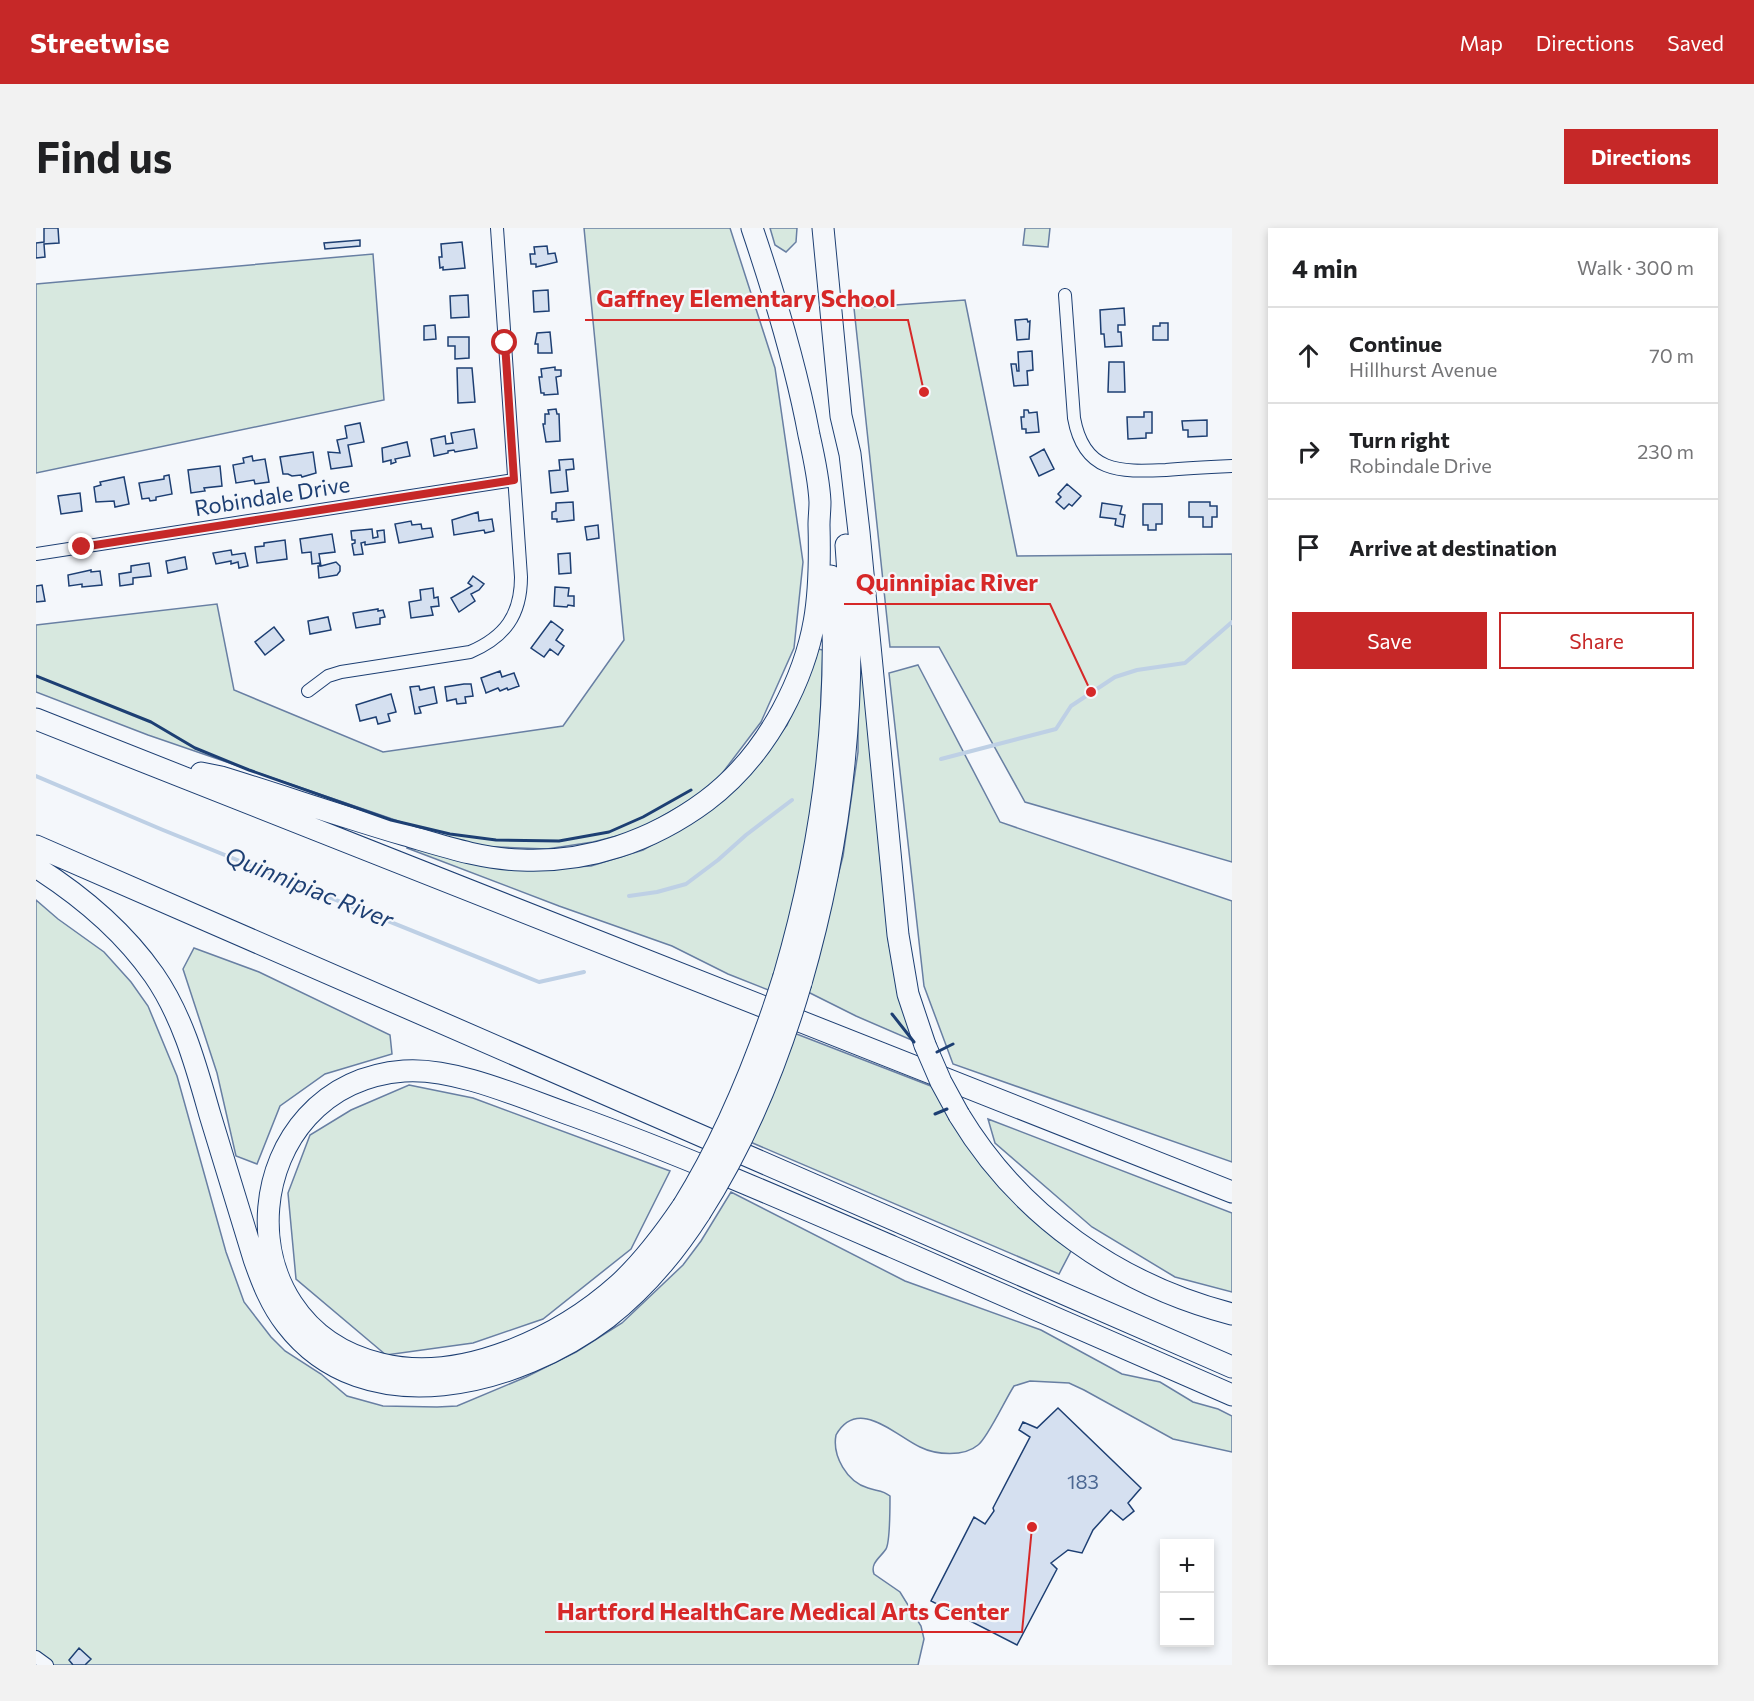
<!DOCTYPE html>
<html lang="en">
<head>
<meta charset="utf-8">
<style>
  :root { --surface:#fff; --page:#f2f2f2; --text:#202124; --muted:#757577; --line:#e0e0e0; --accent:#c62828 }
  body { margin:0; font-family:Commissioner,sans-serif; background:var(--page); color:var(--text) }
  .controls { position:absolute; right:18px; bottom:18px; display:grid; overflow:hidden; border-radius:0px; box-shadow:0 3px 9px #0003 }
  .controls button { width:54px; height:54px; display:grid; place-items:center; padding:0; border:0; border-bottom:2px solid var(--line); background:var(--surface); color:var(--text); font:30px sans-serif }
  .stop { position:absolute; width:18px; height:18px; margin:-14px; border:4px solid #c62828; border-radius:50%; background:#fff }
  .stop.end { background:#c62828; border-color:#fff; box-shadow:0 2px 6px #0008 }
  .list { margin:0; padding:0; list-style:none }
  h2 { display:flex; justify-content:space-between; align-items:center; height:78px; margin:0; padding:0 24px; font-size:26px }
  h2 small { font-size:20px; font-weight:400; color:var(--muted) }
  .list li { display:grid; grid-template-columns:39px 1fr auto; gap:18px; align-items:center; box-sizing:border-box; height:96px; padding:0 24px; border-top:2px solid var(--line) }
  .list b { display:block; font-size:22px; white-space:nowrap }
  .list p { margin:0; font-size:20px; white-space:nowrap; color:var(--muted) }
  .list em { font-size:20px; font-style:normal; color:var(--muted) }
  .actions { display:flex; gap:12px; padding:18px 24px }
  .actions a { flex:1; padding:14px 0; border:2px solid var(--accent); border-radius:0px; text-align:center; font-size:21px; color:var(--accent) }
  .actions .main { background:var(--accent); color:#fff }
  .icon { flex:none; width:33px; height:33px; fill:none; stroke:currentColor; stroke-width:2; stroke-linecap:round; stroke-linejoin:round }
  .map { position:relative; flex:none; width:1196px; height:1437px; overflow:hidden; border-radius:0px }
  header { display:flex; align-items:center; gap:36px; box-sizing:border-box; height:84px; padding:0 30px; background:var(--accent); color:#fff }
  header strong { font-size:28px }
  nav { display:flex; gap:33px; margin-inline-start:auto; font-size:21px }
  .intro { display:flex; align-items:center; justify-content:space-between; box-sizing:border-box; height:144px; padding:0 36px }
  h1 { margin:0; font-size:42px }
  .button { padding:15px 27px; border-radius:0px; background:var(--accent); color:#fff; font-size:21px; font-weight:700 }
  main { display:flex; gap:36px; padding:0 36px }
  aside { flex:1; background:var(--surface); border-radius:0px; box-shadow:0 3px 9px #0003 }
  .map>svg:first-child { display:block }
  .green { fill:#d7e8df; stroke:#687fa3; stroke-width:1.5 }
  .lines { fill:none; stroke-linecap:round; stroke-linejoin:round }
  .stream { stroke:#bed0e5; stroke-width:4 }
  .building { fill:#d5e0f0; stroke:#1d3f73; stroke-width:1.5 }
  .street-casing { stroke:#1d3f73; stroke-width:14 }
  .highway-casing { stroke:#1d3f73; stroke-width:23 }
  .street { stroke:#f4f7fb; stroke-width:12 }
  .highway { stroke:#f4f7fb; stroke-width:21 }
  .highway-bridge-casing { stroke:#1d3f73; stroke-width:23; stroke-linecap:butt }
  .highway-bridge { stroke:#f4f7fb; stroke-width:21 }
  .wall { stroke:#1d3f73; stroke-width:3 }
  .route { stroke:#c62828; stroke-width:8 }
  .labels { text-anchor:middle; stroke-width:4.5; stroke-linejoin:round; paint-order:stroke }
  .number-label { font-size:20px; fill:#4b6792 }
  .street-label { font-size:22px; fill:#1d3f73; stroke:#f4f7fb }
  .water-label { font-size:24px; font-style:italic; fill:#1d3f73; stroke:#f4f7fb }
  .leader { fill:none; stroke:#d62828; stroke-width:2 }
  .callout-dot { fill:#d62828; stroke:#f4f7fb; stroke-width:2 }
  .callout-label { font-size:24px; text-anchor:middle; font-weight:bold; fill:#d62828; stroke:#f4f7fb; stroke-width:4.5; stroke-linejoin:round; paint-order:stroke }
</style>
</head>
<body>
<header>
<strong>Streetwise</strong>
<nav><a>Map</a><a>Directions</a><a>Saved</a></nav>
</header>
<div class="intro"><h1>Find us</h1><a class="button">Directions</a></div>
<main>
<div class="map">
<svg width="1196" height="1437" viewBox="0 0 1196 1437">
  <rect width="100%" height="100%" fill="#f4f7fb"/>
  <path class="green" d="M548,0h146l45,140 28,194 -9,86 -33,74 -50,66 -74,43 -44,11 -46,7 -76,-3 -323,-111 -112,-43v-67l181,-21 17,86 149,62 180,-26 61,-86z
    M734,0h27l-1,14 -10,10 -11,-7z
    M989,0h25l-2,19 -25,-2z
    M337,26l11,146 -348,73v-189z
    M929,72l52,256 215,-2v308l-207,-60 -86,-155h-49l-36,-339z
    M822,419h5l17,208 9,90 27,97 -60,-26 -48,-24 35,-136 15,-104z
    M782,421l5,1 -5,123 -24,136 -23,82 -43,-17 -56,-28 -113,-40 -152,-58 2,-4 112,26 70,-4 52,-16 51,-29 43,-33 50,-63z
    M882,437l82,157 232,79v261l-279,-98 -29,-78 -35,-313z
    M0,672l22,19 46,33 27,30 17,24 29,70 49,176 18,50 27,35 14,14 36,23 26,22 36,10 54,1 20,-1 69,-29 50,-25 46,-29 61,-58 18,-24 30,-49 174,89 136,49 81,44 38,8 33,20 25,7 14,7v36l-59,-13 -89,-49 -15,-7 -39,-2 -16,5c-8,12 -27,53 -36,59 -14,12 -42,10 -58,2 -24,-11 -62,-51 -84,-12 -4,21 11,47 32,53 8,3 15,2 22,8 0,10 0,46 -4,53 -6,9 -16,14 -12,25l26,18 21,34 3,13 -6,26h-882z
    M158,720l65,24 131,63 2,19 -67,20 -45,32 -23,58 -21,-8 -19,-83 -34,-104z
    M758,805l142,55 136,161 -13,25 -311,-133z
    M373,857l64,13 197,73 -39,78 -88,70 -70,24 -87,12 -90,-76 -8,-86 22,-58 41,-25z
    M952,891l244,94v79l-57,-15 -83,-50 -97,-84z"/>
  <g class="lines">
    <path class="stream" d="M905,531l115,-30 15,-23 44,-29 22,-7 48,-7 47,-41
      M0,548l127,54 376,152 45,-10
      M593,668l28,-4 29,-8 32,-24 28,-25 46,-35"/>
  </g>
  <path class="building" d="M8,0h14l1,15 -15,1 1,13 -9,1v-15l8,-1z
    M324,12v6l-35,3 -1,-6z
    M426,14l3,26 -22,2v-3l-3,1 -1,-11h3l-1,-13z
    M511,18l1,8 7,-1 2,9 -21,5v-3h-5l-1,-10h5l-1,-7z
    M512,62l1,21 -15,1 -1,-21z
    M432,67l1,22 -18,1 -1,-22z
    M1088,80l1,17h-7v7h3l1,14 -17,1 -1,-13h-3l-1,-24z
    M991,91l1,3 2,-1 -1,18 -12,1 -2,-20z
    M1124,95h8v17h-15v-14h7z
    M399,97l1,14 -12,1v-14z
    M514,104l2,21h-14v-9h-3l2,-11z
    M412,109h21v21l-14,1v-13h-7z
    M996,123l1,19 -6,1 1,14 -14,1 -3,-22h5l1,7h2l-1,-19z
    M1073,134h15l1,30h-17z
    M519,139v3h6v6l-5,1 2,17 -14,1v-2h-3l-2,-16h3l-1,-8z
    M421,140h15l3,34 -17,1z
    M520,181l1,5h2l1,27 -14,1 -3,-18h2v-10h4l-1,-4z
    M988,182h4l1,3 8,-1 2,20 -13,1v-4h-4l-1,-12h3z
    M1108,184h8v21h-6v5l-18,1 -1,-22h17z
    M1171,192v16l-19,1v-7h-5l-1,-9z
    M324,195l4,19 -16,3 4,21 -21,3 -3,-17 12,1 -3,-13 10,-2 -2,-12z
    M438,201l3,19 -22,4 -1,-2 -6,1v2l-14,3 -3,-17 14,-3 1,8 7,-1 -2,-10z
    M371,214l3,14 -15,3 1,3 -5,2v-4l-8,2 -1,-14z
    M1008,221l10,20 -15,7 -9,-19z
    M277,224l3,21 -14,4 -1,-2 -9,1 -4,-2h-5l-3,-17z
    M216,228l1,5 12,-2 4,23 -14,2 -1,-4 -18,3 -3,-18 11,-2 -1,-5z
    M537,231l1,10 -8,1 2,21 -17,2 -2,-22 11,-1 -1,-10z
    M184,238l2,20 -18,2 1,3 -14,2 -3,-23z
    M133,247l3,19 -16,3v3l-6,1 -1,-3 -7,1 -3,-16 25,-4v-3z
    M88,249l5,27 -14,3 -1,-6 -18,1 -2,-15 7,-2 -1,-3z
    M1031,256l14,12 -9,10 -3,-2 -5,5 -8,-7 5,-5 -3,-3z
    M44,265l2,18 -21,3 -3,-18z
    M537,274l1,18 -17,2v-3h-5v-7l4,-1v-8z
    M1153,274h21v4h7v11h-5v10h-9v-10h-14z
    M1066,275l20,3 -2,8 5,1 -2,12 -8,-2 1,-6 -16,-2z
    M1107,276h19v20h-6v6h-8v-5h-5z
    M442,284l1,9 13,-2 2,12 -9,2 -1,-3 -30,5 -2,-15z
    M375,293l1,4 9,-1 1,5 9,-1 2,9 -34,6 -4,-19z
    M562,297l1,13 -12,2 -2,-13z
    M336,301l1,9 5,-1 -1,-6 7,-1 1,12 -20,3v-3l-4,1 2,11 -9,1 -2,-11 3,-1v-3h-3l-1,-9z
    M296,306l3,18 -16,2 2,12 15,-4 4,4v5l-3,4 -18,3 -1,-12h2l-1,-3 -7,1 -1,-12 -9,1 -2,-14z
    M249,312l2,19 -30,4 -2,-16 9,-1v-3z
    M195,322l1,5 13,-2 3,13 -9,2 -1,-6 -7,2v-3l-15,3 -3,-11z
    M534,325l1,20 -12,1 -1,-20z
    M149,329l2,12 -19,4 -2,-12z
    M113,335l2,13 -18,2v6l-13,2 -1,-12 12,-2v-6z
    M55,342v2l9,-1 2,14 -20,2v-3l-13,2 -1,-11z
    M437,348l11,8 -5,6 -8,4 4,7 -16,11 -8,-14 21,-12 -4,-3z
    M6,357l3,16 -9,1v-16z
    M519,359l14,1 -1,8h6v10l-6,-1 -1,2 -13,-1z
    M397,360l1,10 4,-1 1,9 -8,1 2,8 -22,3 -2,-16 12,-2 -1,-10z
    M342,381v2l5,-1 2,7 -5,1v6l-24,4 -3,-15z
    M292,389l3,13 -21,4 -2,-13z
    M515,393l12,9 -7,10 8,6 -6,9 -8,-6 -6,8 -13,-9z
    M238,399l10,13 -19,15 -10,-13z
    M464,443l2,6 12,-4 5,13 -11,4 -1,-2 -7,3 -2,-3 -12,5 -5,-15z
    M428,456h7l2,12 -8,1 1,6 -9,1 -1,-5 -9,2 -2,-14z
    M383,458l1,4 14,-3 3,16 -18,4 2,6 -6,1 -5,-27z
    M355,466l5,18 -8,2 2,7 -12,3 -2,-7 -16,4 -4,-16z
    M1022,1180l83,80 -13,15 6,8 -11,9 -12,-10 -18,20 -11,23 -14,-3 -17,13 6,6 -40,76 -86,-44 43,-84 11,7 9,-13 -1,-3 37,-71 -11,-7 4,-8 14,6z
    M43,1420l12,11 -6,6h-12l-4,-5z"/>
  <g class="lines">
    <g class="street-casing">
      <path id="street" d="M1029,67l9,123c10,55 45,54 92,52 22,-2 44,-3 66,-4
        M0,326l478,-74
        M272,463l20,-15 13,-4 129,-20c35,-15 51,-37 51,-75l-24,-349
        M0,1429l11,8"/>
    </g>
    <g class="highway-casing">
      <path id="highway" d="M787,0l18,188 9,38 9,78 39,403 10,59 17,51
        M0,491l1196,473
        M165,545l20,4c62,19 122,40 184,58 38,11 76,24 116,25 67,3 131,-19 185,-59 32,-24 57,-55 76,-90 35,-65 39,-114 37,-186 0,-8 1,-15 1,-23 -1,-22 -6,-45 -11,-67 -13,-70 -34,-139 -57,-207
        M0,618l1196,521
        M0,639c44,28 88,65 118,108 29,42 42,91 56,140 15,48 29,96 44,144 8,23 17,46 32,65 79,103 233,61 321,-6 37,-29 68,-66 93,-105
        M748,748c38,-130 56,-265 47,-400
        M765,755c42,-145 57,-287 45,-438
        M923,887c61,101 160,170 273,199
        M647,978c-19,28 -39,55 -64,78 -59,53 -157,100 -238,80 -164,-39 -143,-280 23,-293 51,-4 121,28 170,45 108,39 213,85 319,131 113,49 226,98 339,148"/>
    </g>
    <use href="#street" class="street"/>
    <use href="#highway" class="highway"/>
    <g class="highway-bridge-casing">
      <path id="highway-bridge" d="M889,817l16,37 18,33
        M647,978c44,-71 76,-151 101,-230
        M664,985c45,-70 78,-151 101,-230"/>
    </g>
    <use href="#highway-bridge" class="highway-bridge"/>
    <path class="wall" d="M0,448l115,46 44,26 54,22 142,50 59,14 46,6 63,1 50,-9 34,-15 48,-27
      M856,786l22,28
      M901,824l16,-8
      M899,886l12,-5"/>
  </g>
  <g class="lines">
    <path class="route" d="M46,319l432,-67 -9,-137"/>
  </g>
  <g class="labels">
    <g class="number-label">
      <text x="1047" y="1261">183</text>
    </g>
    <g class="street-label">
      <text transform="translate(236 268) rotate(-9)" y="8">Robindale Drive</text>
    </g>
    <g class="water-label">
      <text transform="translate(273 660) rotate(22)" y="8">Quinnipiac River</text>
    </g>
  </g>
  <path class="leader" d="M888 164L872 92H549M1055 464L1014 376H808M996 1299L986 1404H509"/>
  <g class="callout-dot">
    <circle cx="888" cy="164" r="6"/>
    <circle cx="1055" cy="464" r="6"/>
    <circle cx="996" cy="1299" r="6"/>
  </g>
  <g class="callout-label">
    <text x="710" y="79">Gaffney Elementary School</text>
    <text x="911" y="363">Quinnipiac River</text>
    <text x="747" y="1392">Hartford HealthCare Medical Arts Center</text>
  </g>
</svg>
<div class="controls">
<button>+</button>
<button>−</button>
</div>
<div class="stop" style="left:469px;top:115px"></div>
<div class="stop end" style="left:46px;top:319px"></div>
</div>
<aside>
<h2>4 min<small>Walk · 300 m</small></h2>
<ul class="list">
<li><svg class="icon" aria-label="ahead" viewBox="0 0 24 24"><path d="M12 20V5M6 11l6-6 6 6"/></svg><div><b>Continue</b><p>Hillhurst Avenue</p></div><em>70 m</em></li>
<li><svg class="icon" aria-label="right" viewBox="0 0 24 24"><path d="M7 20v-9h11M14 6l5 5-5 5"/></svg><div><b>Turn right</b><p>Robindale Drive</p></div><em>230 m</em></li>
<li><svg class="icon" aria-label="arrive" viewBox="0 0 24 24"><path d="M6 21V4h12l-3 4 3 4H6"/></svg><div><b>Arrive at destination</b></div></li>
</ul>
<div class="actions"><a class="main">Save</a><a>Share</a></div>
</aside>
</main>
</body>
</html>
